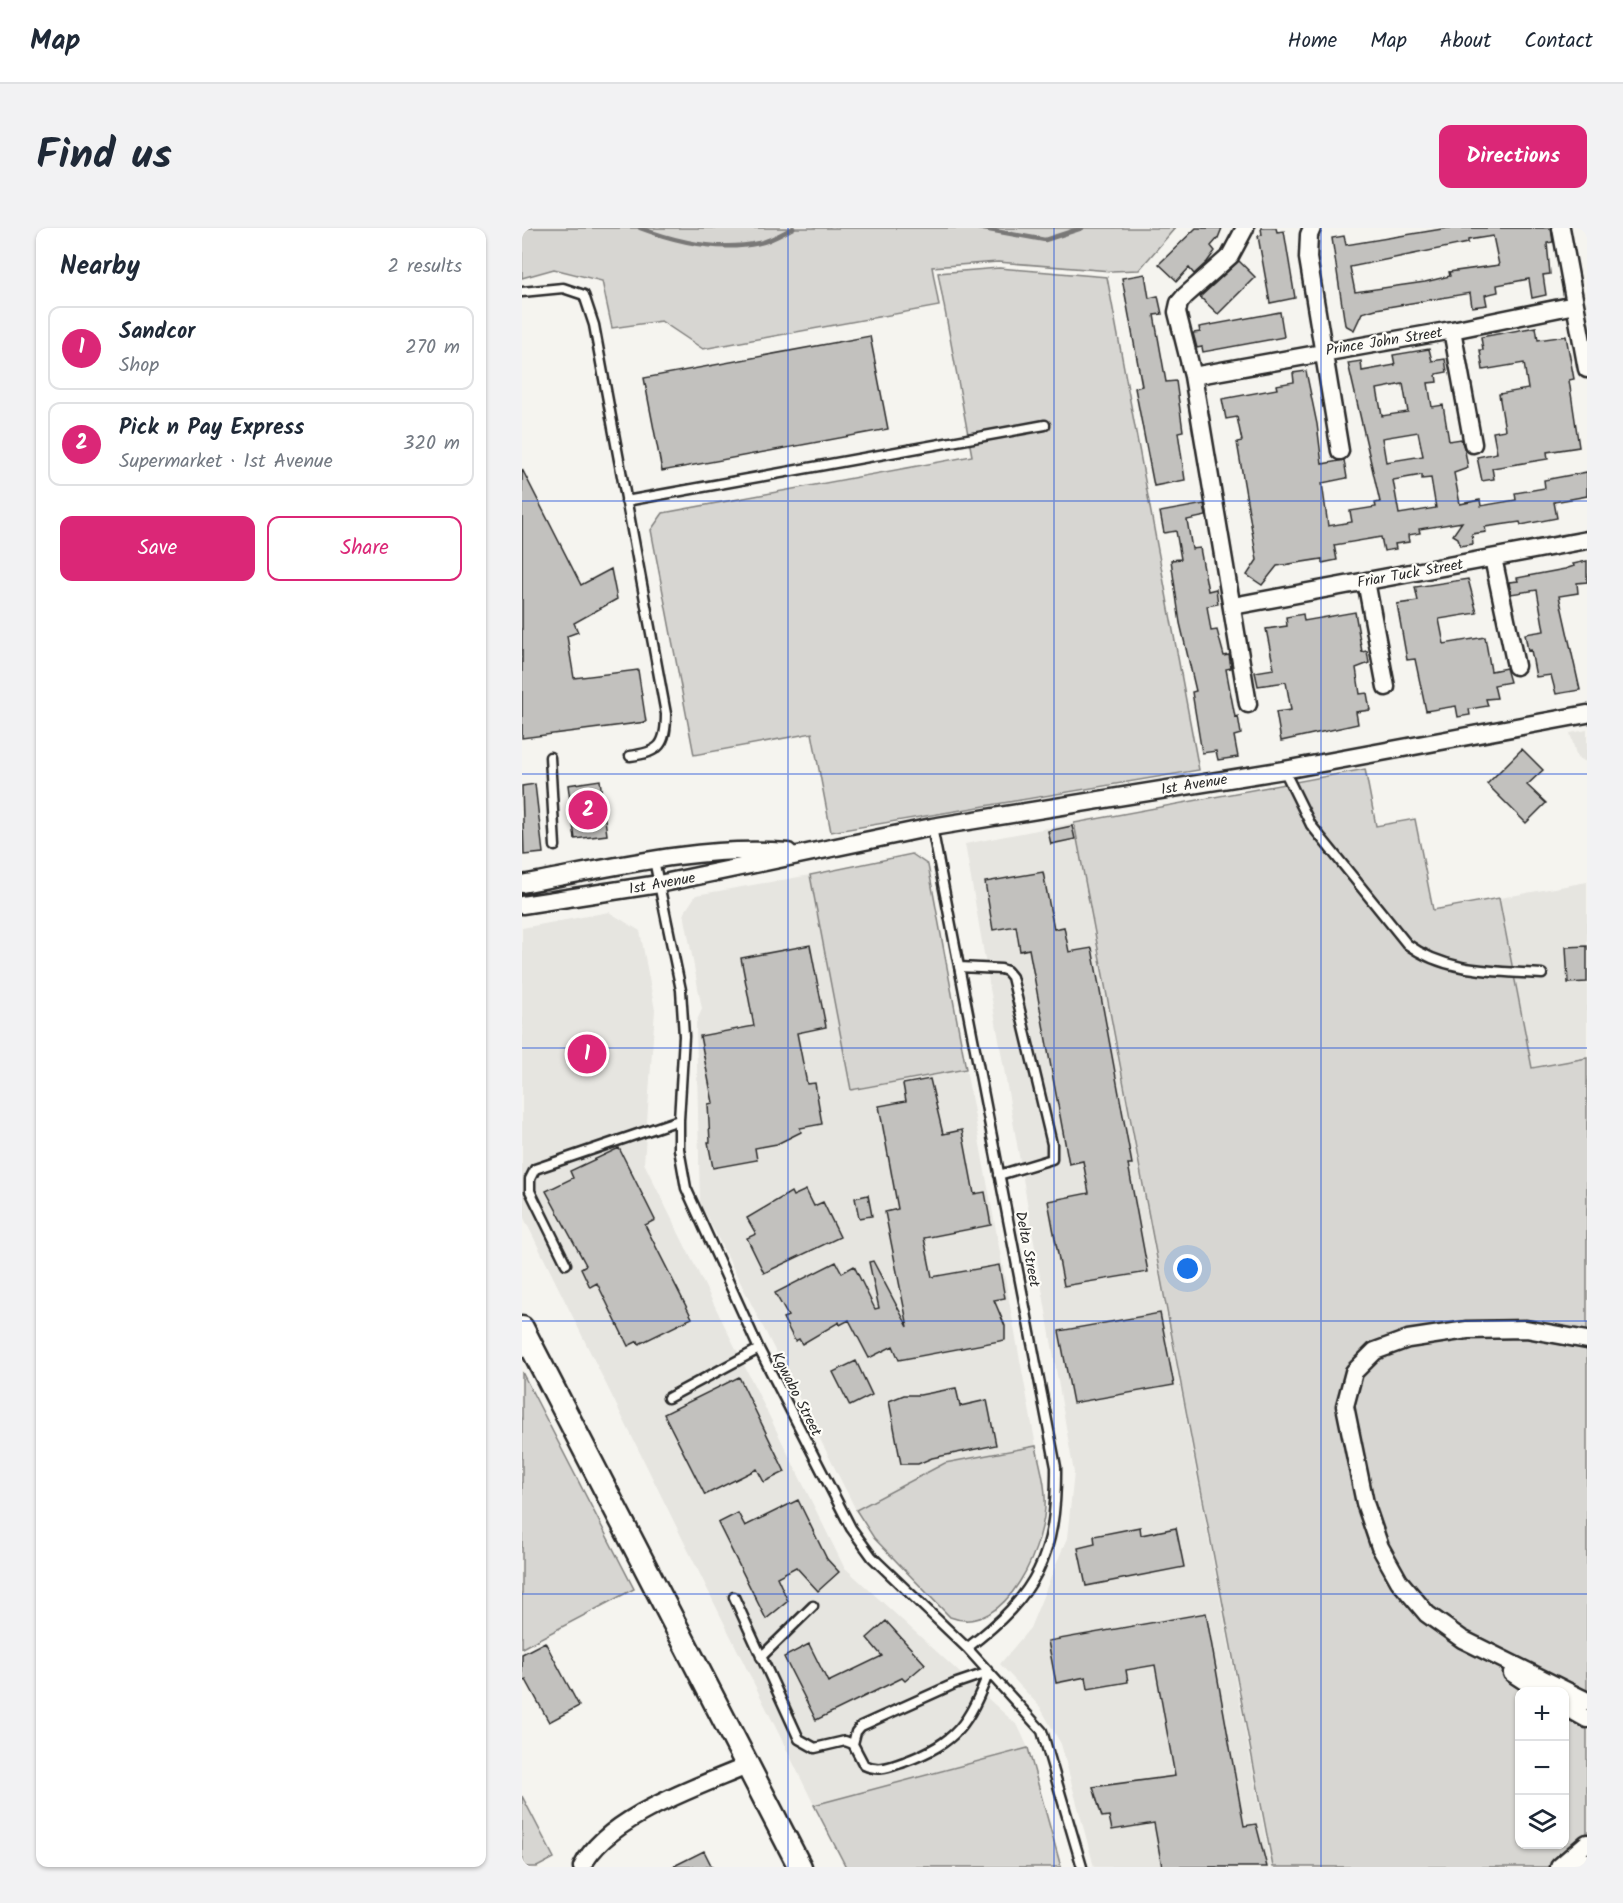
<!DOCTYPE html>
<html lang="en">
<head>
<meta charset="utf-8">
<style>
  :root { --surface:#fff; --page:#f2f2f3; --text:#1f2937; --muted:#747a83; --line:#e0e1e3; --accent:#db2777 }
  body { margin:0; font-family:Kalam,sans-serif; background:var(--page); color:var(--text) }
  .controls { position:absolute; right:18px; bottom:18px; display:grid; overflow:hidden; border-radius:12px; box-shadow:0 2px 4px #0004 }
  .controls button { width:54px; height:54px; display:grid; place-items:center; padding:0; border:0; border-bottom:2px solid var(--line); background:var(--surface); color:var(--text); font:30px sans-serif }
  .you { position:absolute; left:666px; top:1041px; width:21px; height:21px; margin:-15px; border:4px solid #fff; border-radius:50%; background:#1a73e8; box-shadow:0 0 0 9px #1a73e833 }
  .badge { display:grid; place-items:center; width:39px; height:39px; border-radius:50%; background:var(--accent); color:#fff; font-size:20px; font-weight:700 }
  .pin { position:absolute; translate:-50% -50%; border:3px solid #fff; box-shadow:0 2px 6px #0006 }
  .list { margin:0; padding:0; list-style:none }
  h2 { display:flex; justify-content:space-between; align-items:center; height:78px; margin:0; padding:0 24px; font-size:26px }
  h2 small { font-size:20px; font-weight:400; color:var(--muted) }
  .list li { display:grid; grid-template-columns:39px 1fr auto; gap:18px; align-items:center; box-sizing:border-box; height:84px; margin:0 12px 12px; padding:0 12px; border:2px solid var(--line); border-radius:12px }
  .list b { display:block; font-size:22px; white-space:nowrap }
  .list p { margin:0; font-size:20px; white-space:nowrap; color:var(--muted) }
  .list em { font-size:20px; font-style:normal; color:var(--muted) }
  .actions { display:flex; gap:12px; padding:18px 24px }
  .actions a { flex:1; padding:14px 0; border:2px solid var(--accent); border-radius:12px; text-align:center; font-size:21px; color:var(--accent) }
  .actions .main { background:var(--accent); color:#fff }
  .icon { flex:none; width:33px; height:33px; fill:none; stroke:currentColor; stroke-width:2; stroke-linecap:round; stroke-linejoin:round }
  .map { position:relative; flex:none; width:1065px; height:1639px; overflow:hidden; border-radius:12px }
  header { display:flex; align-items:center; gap:36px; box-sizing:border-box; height:84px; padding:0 30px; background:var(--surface); border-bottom:2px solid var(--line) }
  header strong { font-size:28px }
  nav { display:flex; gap:33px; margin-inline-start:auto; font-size:21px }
  .intro { display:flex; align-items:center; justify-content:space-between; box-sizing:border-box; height:144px; padding:0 36px }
  h1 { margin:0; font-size:42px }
  .button { padding:15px 27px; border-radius:12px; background:var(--accent); color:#fff; font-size:21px; font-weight:700 }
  main { display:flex; gap:36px; padding:0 36px }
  aside { flex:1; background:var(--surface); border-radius:12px; box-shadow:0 2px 4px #0004 }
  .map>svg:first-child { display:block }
  .built { fill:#e6e5e0 }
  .green { fill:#d7d6d2; stroke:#81807e; stroke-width:1.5; fill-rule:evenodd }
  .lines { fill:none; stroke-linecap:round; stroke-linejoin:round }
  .stream { stroke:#797877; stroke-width:4.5 }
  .building { fill:#c2c1be; stroke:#2b2b2b; stroke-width:1.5; fill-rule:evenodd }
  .service-casing { stroke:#2b2b2b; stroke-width:13 }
  .minor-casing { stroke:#2b2b2b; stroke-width:21 }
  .secondary-casing { stroke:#2b2b2b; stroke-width:27 }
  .service { stroke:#fdfcf7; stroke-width:8 }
  .minor { stroke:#fdfcf7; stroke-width:16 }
  .secondary { stroke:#fdfcf7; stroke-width:22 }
  .grid { fill:none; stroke:#1d4ed8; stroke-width:1.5; stroke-opacity:0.55 }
  .labels { text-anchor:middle; stroke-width:4.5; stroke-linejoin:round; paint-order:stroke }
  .street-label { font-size:15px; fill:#2b2b2b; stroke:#fdfcf7 }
</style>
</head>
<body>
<header>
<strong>Map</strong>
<nav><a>Home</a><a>Map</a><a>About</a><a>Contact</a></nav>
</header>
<div class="intro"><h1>Find us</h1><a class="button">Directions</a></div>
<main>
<aside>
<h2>Nearby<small>2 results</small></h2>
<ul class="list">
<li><span class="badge">1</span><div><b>Sandcor</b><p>Shop</p></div><em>270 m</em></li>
<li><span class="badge">2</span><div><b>Pick n Pay Express</b><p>Supermarket · 1st Avenue</p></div><em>320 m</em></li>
</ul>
<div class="actions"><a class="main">Save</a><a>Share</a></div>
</aside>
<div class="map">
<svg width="1065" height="1639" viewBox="0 0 1065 1639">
  <rect width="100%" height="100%" fill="#f5f4ef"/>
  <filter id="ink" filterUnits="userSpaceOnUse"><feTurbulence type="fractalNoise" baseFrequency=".0167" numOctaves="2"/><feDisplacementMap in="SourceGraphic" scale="12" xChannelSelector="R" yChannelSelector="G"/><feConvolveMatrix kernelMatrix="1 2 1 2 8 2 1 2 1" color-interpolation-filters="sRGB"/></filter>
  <g filter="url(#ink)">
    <path class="built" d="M1065,502v32l-10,-4 -7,-25z
      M551,595l198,1044h-177l-33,-123 -21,-37 -40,-43 30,-36 37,-90 7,-65 -109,-629z
      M288,647l41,215 115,-21 70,377 -91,17 -89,47 -156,-307 -4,-180 6,-14 -18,-96 12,-18z
      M1065,654v175l-55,10 -32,-169z
      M87,684l31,19 15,79 -11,153 200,404 174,159 10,22 -214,57 -292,-591v-286z"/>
    <path class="green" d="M0,0h653l-36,42 -28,1 -113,-9 -66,5 7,39 -236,43 -42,-28 -49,7 -10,-47 -48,-12 -32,9z
      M477,40l108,9 92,493 -368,62 -19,-99 -118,22 -43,-225 12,-17 309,-57 -34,-183z
      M843,541l11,57 39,-7 18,91 66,-12 33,170 55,-10v809h-314l-199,-1044zM998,1464h44v152h-44z
      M390,626l16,11 38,204 -115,21 -41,-215z
      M0,1144l112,217 -112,59z
      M514,1218c3,17 9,34 9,51 3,44 -39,142 -95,120l-76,-79 -18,-28 89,-47z
      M506,1520l33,119h-215l-32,-62z
      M0,1568l32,62 -17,9h-15z"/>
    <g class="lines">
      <path class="stream" d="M118,0c37,14 79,24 119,15 12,-2 24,-10 34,-15
        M456,0l67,12 37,-12"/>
    </g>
    <path class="building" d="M674,0h26l-4,10 -7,8 4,5 -8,11 -13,12 -5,-6 -12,13 -18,-17z
      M739,0h15l1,4 7,-1 11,67 -25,5 -12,-67 4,-1z
      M926,0h103l2,14 -6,1 3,31 -7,1 3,20 -14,3 -3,-19 -32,6 1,7 -13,3 2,10 -15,2 -2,-14 -94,16 -14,4 -8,17 -9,-5 -13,-87 12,-2 2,9zM971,8l6,29 -50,7 1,4 -25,6 -70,10 -5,-25 118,-24v-3z
      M717,33l16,16 -37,37 -18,-17z
      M623,46l4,24 9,-2 4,18 -8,1 12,67 10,-1 7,50 -5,1 7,48 -31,6 -19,-98 7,-2 -20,-108z
      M758,84l4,25 -81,15 -1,-5 -5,1 -4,-15 7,-1 -1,-5z
      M1014,99l2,13 28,-4 8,43 -5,1 10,67 -32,5 1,7 -56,9 2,11 -12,2 -5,-24 20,-4 -4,-21 12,-2 -6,-36 29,-5 -4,-26 -41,7 -3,-20h3l-2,-13z
      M348,108l18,93 -226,42 -18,-93z
      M907,121l3,12 13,-2 2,13 -11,2 1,8 -9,1 4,24 11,-2 6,36 12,-2 4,12 3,17 -14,5 6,31 20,-4 1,6 35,-6 -1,-7 30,-5 -1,-8 43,-8v24l-33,6 3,16 -36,7 -1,-3 -35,5 1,5 -14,2 1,10 -13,2 -2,-8 -5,-3 9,-13 -43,7 1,4 -12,2 1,7 -14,2 1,5 -12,2 -3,-14 -47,8 3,15 -15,3v-4l-45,7 -15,19 -15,-10 10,-15 -20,-118 5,-1 -5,-24 -11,2 -4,-20 55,-10 -1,-4 18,-3 -1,-9 13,-2 11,53 5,40 22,-4 3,18 -25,5 6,43 24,-4 -2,-11 26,-4 -1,-4 5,-1 -32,-139 13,-2 1,10 33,-6 -2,-10zM881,156l5,28 -26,4 -5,-27zM896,204l5,24 -37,6 -4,-24zM900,247v4l9,-1 5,30 -37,6 -6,-34z
      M0,241l59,116 30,-16 6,30 -43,24 4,9 -11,4 7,42 64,-8 8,52 -124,16z
      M682,276l2,12 -19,4 5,29 8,-1 8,43 8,-2 2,15 -11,2 4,25 6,-1 7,26 5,-1 2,13 -5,1 9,48 3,-1 3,18 -7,2 4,21 -20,3 -2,-9 -14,2 -10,-61 4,-1 -16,-68 -9,-63 10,-1 -5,-28 -12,2 -4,-21z
      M1065,333v21l-10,1 1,10 -19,3 21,94 -24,4 -5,-19 -15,2 -5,-27 -3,1 -3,-17 19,-3 -7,-41 -26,4 -2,-12 9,-1 -1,-3 48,-9 9,-3 -1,-2z
      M946,351l9,34 -38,6 5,25 41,-7 6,34 15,-3 4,14 -16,3 3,13 -11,1 2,7 -19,3 1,6 -12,2 -2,-11 -30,5 -11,-52 -8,1 -10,-56 21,-3 -3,-14z
      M833,384l7,40 5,-1 2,12 -13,5 4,26 7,-1 3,17 -14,2 2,12 -77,17 -5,-29 15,-2 -5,-28 -28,4 -3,-14 19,-3 -8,-40 21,-3 -1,-9 17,-3 1,7z
      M1000,521l21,21 -16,15 19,18 -20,20 -39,-39z
      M78,552l7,55 -32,4 -7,-54z
      M13,556l8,69 -19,2 -2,-69z
      M550,598l3,13 -24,5 -3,-13z
      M521,644l11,57 10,-2 5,25 23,-4 40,216h-4l20,108 -84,14 -16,-85 41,-8 -6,-32 -14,3 -40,-215 -9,2 -4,-25 -23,4 -8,-48z
      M288,717l16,82 -29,6 10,51 8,-1 7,41 -22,4 1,4 -24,12 -22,4 2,12 -44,8 -5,-26h2l-2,-38 5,-1 -13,-67 54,-10 -13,-68z
      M1065,718v36l-19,1 -2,-36z
      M408,851l13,55 19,-4 12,64 11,-2 6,33 -67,13 8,39 67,-12 6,33 -11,2 11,26v14l-106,20 -6,-14 -24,12 -20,-38 -9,5 -1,-3 -37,22 -3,-5 -4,2 -12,-23 5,-2 -13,-23 61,-31 6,11 12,-7 21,43 4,-1 -10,-46 4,-1 35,66 -23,-115 13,-3 -19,-103 27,-5 -3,-17z
      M97,920l36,72 -10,5 47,93 -53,26 -1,-3 -10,5 -31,-63 -7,4 -9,-19 5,-3 -40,-74 27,-13 -3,-7z
      M284,962l8,16 9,-4 17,35 -76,36 -17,-35 9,-4 -9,-16 44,-26 2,4z
      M346,967l4,21 -13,2 -4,-20z
      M638,1085l14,72 -101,18 -14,-72z
      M334,1133l16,34 -22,11 -17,-34z
      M217,1149l46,95 -21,10 -7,-13 -52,26 -41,-81z
      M434,1160l4,18 27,-6 9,45 -64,13 -14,6h-17l-12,-63 15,-6h16z
      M276,1272l29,59 12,13 -21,19 -22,-24 -19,10 11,24 -22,18 -48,-96 20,-10 7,13z
      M618,1299l1,8 35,-7 8,39 -98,19 -8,-38 17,-4 -1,-8z
      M684,1385l38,213 12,-2 11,43h-105l-8,-44 -42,7 -3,-14 -7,1 -9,-30 82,-11 -20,-111 -29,5 2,12 -40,7 -2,-12 -30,6 -8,-42z
      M364,1393l39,43 -20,17 -3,-3 -86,42 -32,-63 25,-13 19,38 54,-26 -15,-18z
      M23,1414l34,64 -30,16 -23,-42 -4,2v-28z
      M182,1623l8,16h-40z"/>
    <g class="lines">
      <g class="service-casing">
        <path id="service" d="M0,64l41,-4 21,7 10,30 72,389c0,31 -6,38 -36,42
          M104,273l419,-76
          M28,529l5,89
          M762,542l27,55 96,119c39,29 88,27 135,30
          M410,599l124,640c1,88 -19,128 -89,181
          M132,632l27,130 3,46 -5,84v29l7,39 73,161 92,179 21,29 95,91 75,83 40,136
          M437,739l42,2 6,2 5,6 40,167v15l-53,16
          M44,1036l-36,-73v-12l5,-10 144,-49
          M146,1170l91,-49
          M212,1369l65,142 16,9 30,-7 8,3
          M239,1429l52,-51
          M467,1444c-21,52 -31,70 -85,90 -15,5 -25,10 -40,3l-11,-21 3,-12 5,-6 93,-42z"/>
      </g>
      <g class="minor-casing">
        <path id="minor" d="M723,0l-15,28 -45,40 -6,7 -2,9 16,64 55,328
          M790,0l-3,7 -1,23 32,193
          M1039,0l26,141
          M930,102l21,114
          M671,148l259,-46 123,-25
          M971,330l23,108
          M844,353l20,106
          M711,378l354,-66
          M0,656c87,-16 178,-39 266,-32
          M0,677l137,-21 273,-57 352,-57 303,-56
          M1065,1112l-61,-11 -59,1 -59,9 -33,12 -21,21 -9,34 20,97 15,44 19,34 28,33 35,25 125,62
          M990,1445l29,19
          M1042,1478l23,13
          M60,1639c24,-50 116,-80 165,-101
          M1037,1639l28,-24
          M1059,1639l6,-5"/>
      </g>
      <g class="secondary-casing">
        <path id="secondary" d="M0,1100l278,539"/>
      </g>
      <use href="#service" class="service"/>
      <use href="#minor" class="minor"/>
      <use href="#secondary" class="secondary"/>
    </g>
  </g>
  <path class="grid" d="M266,0v1639M532,0v1639M799,0v1639M0,273h1065M0,546h1065M0,820h1065M0,1093h1065M0,1366h1065"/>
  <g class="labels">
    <g class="street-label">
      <text transform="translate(862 113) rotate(-9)" y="5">Prince John Street</text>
      <text transform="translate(888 345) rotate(-10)" y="5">Friar Tuck Street</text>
      <text transform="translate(672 556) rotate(-9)" y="5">1st Avenue</text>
      <text transform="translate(140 655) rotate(-10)" y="5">1st Avenue</text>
      <text transform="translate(506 1021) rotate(79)" y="5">Delta Street</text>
      <text transform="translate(275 1166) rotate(63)" y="5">Kgwabo Street</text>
    </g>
  </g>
</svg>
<div class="controls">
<button>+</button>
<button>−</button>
<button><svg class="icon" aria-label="layers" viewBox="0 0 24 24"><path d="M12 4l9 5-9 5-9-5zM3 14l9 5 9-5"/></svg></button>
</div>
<div class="you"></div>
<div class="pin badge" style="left:65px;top:826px">1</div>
<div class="pin badge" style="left:66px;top:582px">2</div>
</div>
</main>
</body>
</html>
